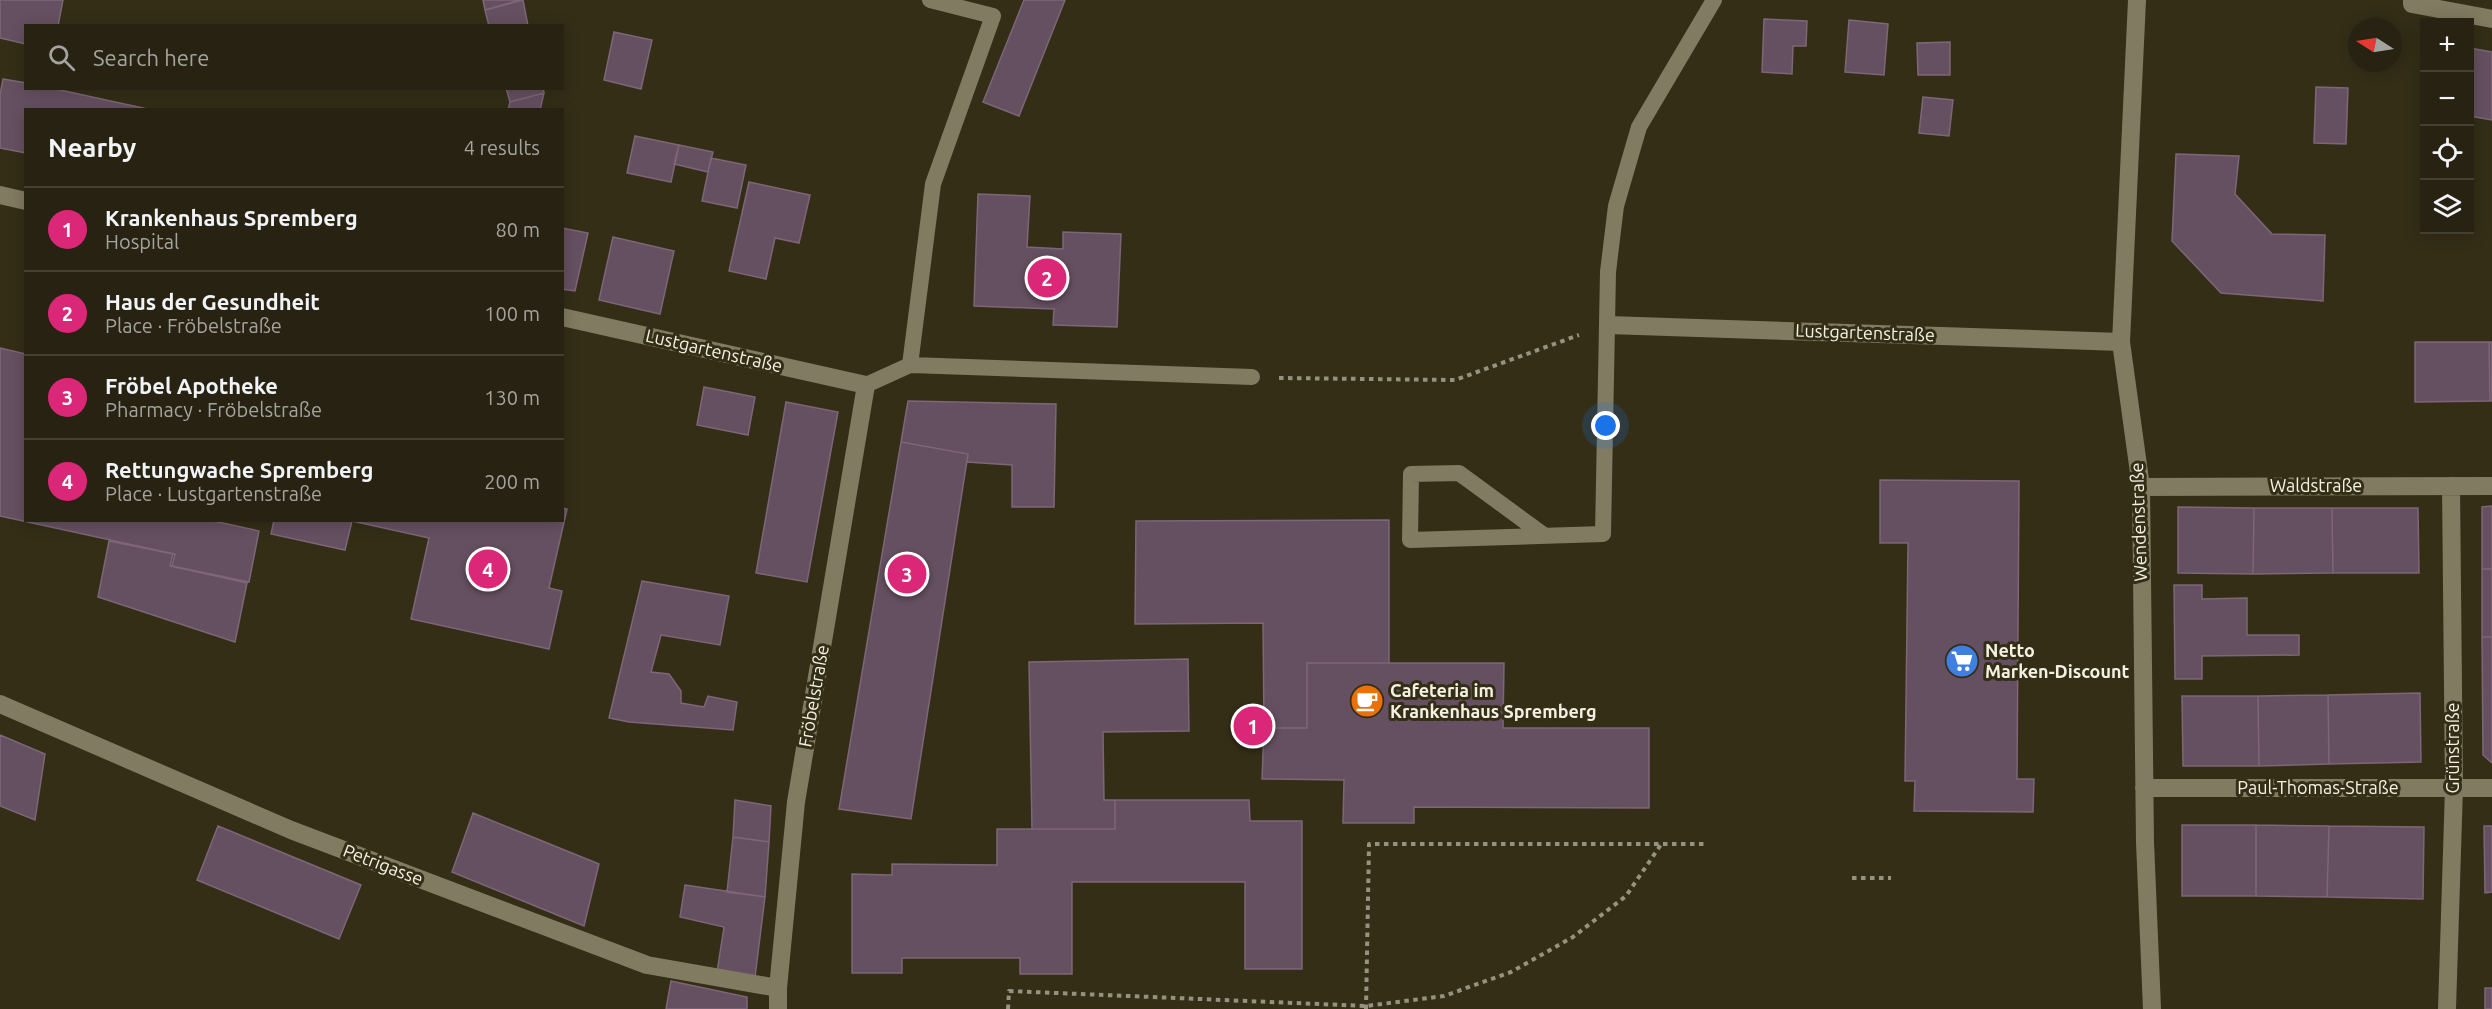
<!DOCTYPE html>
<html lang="en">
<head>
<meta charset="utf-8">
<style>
  :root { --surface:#272211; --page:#2f2a1a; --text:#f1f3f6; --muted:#a4a49f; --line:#433f31; --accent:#db2777 }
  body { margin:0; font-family:Ubuntu,sans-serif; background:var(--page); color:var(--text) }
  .controls { position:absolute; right:18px; top:18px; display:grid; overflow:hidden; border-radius:0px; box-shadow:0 3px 15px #0003 }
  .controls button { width:54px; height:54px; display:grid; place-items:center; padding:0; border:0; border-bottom:2px solid var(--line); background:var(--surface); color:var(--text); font:30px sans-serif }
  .compass { position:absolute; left:2348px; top:18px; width:54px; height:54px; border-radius:50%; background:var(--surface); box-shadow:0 3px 15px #0003; rotate:282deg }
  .you { position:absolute; left:1606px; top:426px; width:21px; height:21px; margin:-15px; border:4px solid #fff; border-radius:50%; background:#1a73e8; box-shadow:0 0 0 9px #1a73e833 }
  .badge { display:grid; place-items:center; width:39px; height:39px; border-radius:50%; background:var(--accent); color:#fff; font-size:20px; font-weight:700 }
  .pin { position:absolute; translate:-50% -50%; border:3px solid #fff; box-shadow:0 2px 6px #0006 }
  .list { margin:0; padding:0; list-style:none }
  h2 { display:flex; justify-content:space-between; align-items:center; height:78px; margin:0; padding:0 24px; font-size:26px }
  h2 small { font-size:20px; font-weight:400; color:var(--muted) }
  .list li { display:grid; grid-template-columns:39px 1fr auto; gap:18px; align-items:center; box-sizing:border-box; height:84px; padding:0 24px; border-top:2px solid var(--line) }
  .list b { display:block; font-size:22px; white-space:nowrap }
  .list p { margin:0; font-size:20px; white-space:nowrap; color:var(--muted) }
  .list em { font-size:20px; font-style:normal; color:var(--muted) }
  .icon { flex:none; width:33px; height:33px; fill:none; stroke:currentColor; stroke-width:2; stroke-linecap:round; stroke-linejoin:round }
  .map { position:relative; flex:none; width:2492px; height:1009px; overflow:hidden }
  .search { position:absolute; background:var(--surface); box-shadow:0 3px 15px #0003; left:24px; top:24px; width:540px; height:66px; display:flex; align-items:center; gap:15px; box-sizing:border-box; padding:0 21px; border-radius:0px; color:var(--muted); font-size:22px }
  .panel { position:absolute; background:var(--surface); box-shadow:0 3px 15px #0003; left:24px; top:108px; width:540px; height:414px; border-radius:0px }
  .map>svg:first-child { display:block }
  .building { fill:#655061; stroke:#7c6677; stroke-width:1.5 }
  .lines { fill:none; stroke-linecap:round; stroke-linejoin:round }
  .path { stroke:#96927f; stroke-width:4; stroke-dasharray:4.5 4.5; stroke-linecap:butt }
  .lane { stroke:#817b61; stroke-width:16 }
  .street { stroke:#817b61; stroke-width:18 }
  .labels { text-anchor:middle; stroke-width:6; stroke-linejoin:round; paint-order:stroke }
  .street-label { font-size:18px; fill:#f4f1e3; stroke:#342e17 }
  .poi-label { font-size:18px; font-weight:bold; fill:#f4f1e3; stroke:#342e17; text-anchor:start }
</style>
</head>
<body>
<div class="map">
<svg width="2492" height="1009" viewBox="0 0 2492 1009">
  <rect width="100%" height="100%" fill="#342e17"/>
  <path class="building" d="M0,0h63l-5,26h-32v18l-26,-6z
    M483,0h37l-35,10z
    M523,0l5,26h-39l-4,-16z
    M1024,0h41l-46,116 -36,-14z
    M1764,19l43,2 -1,25h-13l-1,28 -30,-2z
    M1849,20l39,4 -4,51 -39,-3z
    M614,32l38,8 -11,49 -37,-9z
    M1950,42v33h-32l-1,-32z
    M2470,48l22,4v68l-22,-4z
    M3,79l23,4v5h25l101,22h-126v43l-26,-5v-53z
    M2316,87l32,1 -2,56 -32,-1z
    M506,88h37l1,5 -34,9z
    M544,93l-4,17h-32l2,-8z
    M1923,97l30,3 -4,36 -30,-3z
    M635,136l44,9 -8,37 -44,-9z
    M679,145l34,7 -5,20 -34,-8z
    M2176,154l63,2 -4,38 37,40 53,1 -2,66 -102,-8 -49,-52z
    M711,158l35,7 -9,43 -35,-7z
    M749,182l61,13 -11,48 -24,-5 -9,41 -37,-8z
    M978,194l52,2 -3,51 36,2v-17l58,2 -4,93 -64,-2 1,-16 -80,-3z
    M562,228l26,5 -13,58 -13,-2z
    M613,237l61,14 -14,63 -61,-14z
    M2415,342h74l1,59 -75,1z
    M2489,342h3v59h-2z
    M0,348l26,6v166h183l50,11 -10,51 -77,-16 3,-12 -175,-38z
    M704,387l51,10 -7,38 -51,-10z
    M908,401l148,3 -2,103h-42v-42l-45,-3 1,-8 -67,-12z
    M786,402l52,10 -31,170 -51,-9z
    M901,442l67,12 -57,365 -72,-10z
    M1880,480l139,1 -2,298h17l-1,33 -119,-1 1,-30h-10l3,-238h-28z
    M2492,506v63h-10v-62z
    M2178,507l76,1 -1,66 -75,-1z
    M562,508l5,1 -18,79 13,3 -13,58 -138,-30 18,-81 -77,-17 -7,29 -74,-16 3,-14h288z
    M2254,508h78l1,65 -80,1z
    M2332,508h86l1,65h-86z
    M1389,520v143h-82v65h-43l-1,-105 -128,1 1,-103z
    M109,541l64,13 -3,12 77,17 -12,59 -137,-45z
    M2482,569h10v68h-10z
    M642,581l87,15 -9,49 -59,-10 -10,37 18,2 12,17v12l23,4 4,-11 29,6 -4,28 -104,-8 -20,-4z
    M2174,585h28v14l45,-1v37h52v20l-97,1v23h-27z
    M2482,637h10v126l-9,-8z
    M1188,659l1,72 -86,1 1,68h11v29h-83l-3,-167z
    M1307,663h197l-1,65h146v80l-235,-1v16h-71l1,-43 -82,-1 2,-51h43z
    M2420,693l1,69 -92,2 -1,-69z
    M2328,695l1,69 -70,2 -1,-70z
    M2182,696h76l1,70h-76z
    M0,735l45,19 -10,66 -35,-14z
    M735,800l36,6 -2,36 -36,-5z
    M1115,800h134l1,21h52v148h-57v-87h-173v92h-52v-16h-118v15h-50v-99l40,1v-11l105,1v-36h118z
    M473,813l126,51 -15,62 -132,-54z
    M2182,825h74v71h-74z
    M2256,825l73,1 -2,71 -71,-1z
    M218,826l143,59 -22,54 -142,-59z
    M2329,826l95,1 -1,72 -96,-2z
    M2484,826h8v66l-7,1z
    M733,837l36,5 -4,55 -38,-5z
    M685,885l80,12 -10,80 -38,-5 7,-45 -44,-10z
    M671,981l76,16v12h-81z
    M2485,988h7v21h-7z"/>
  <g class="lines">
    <path class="path" d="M1279,378l176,2 124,-45
      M1852,878h39
      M1008,1009l1,-18 357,15 78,-10 67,-24 62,-35 53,-41 36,-53
      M1366,1009l3,-165h337"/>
    <path class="lane" d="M910,365l23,-181 60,-168 -63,-16
      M866,385l44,-20 342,12
      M1545,536l-86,-63 -48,1 -1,66 193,-6 5,-262 8,-66 23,-79 75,-127"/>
    <path class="street" d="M2137,0l-16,342 20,145 4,355 7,167
      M2412,0v4l80,15
      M0,195l26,6
      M562,317l304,68 -70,417 -18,186v21
      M1608,325l513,17
      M2141,487l351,-1
      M0,704l291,126 356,135 131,23
      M2144,788h348
      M2447,1009l7,-221 -3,-302"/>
  </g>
  <defs>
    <g id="supermarket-disc" transform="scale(1.725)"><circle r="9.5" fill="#3f7fe0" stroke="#342e17"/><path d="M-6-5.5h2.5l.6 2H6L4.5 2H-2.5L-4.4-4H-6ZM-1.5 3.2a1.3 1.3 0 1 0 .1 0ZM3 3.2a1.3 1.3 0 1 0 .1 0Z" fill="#fff"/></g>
    <g id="cafe-disc" transform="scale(1.725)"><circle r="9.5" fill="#e8710a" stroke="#342e17"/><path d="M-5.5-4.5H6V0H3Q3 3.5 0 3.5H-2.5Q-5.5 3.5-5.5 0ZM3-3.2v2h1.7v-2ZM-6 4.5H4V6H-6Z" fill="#fff"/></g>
  </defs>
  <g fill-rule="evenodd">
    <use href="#supermarket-disc" x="1962" y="661"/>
    <use href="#cafe-disc" x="1367" y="701"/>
  </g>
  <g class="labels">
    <g class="street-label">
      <text transform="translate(1865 333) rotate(2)" y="6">Lustgartenstraße</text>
      <text transform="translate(714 351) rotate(13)" y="6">Lustgartenstraße</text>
      <text x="2316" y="492">Waldstraße</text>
      <text transform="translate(2139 522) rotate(-92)" y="6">Wendenstraße</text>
      <text transform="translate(814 696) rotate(-80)" y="6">Fröbelstraße</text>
      <text transform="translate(2453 748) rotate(-90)" y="6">Grünstraße</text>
      <text x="2318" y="794">Paul-Thomas-Straße</text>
      <text transform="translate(383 865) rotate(21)" y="6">Petrigasse</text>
    </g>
    <g class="poi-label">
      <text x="1985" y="657">Netto<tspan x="1985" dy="21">Marken-Discount</tspan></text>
      <text x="1390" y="697">Cafeteria im<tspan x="1390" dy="21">Krankenhaus Spremberg</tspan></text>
    </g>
  </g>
</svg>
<div class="controls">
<button>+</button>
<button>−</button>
<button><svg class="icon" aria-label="locate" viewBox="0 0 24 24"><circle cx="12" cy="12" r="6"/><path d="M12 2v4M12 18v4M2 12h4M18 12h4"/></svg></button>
<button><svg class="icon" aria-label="layers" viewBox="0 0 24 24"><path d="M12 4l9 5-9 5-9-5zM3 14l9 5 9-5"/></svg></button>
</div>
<svg class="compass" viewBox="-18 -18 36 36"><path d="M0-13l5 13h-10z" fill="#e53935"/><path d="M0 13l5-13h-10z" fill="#a4a49f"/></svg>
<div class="you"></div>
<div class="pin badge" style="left:1253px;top:726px">1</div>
<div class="pin badge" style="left:1047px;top:278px">2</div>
<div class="pin badge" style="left:907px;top:574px">3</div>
<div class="pin badge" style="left:488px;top:569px">4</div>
<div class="search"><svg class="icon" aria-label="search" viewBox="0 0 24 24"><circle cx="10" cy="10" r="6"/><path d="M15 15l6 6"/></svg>Search here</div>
<section class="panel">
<h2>Nearby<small>4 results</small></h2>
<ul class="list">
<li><span class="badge">1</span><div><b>Krankenhaus Spremberg</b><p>Hospital</p></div><em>80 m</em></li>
<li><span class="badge">2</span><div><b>Haus der Gesundheit</b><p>Place · Fröbelstraße</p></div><em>100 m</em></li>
<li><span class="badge">3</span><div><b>Fröbel Apotheke</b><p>Pharmacy · Fröbelstraße</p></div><em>130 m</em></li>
<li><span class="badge">4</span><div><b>Rettungwache Spremberg</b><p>Place · Lustgartenstraße</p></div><em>200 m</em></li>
</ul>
</section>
</div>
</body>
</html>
